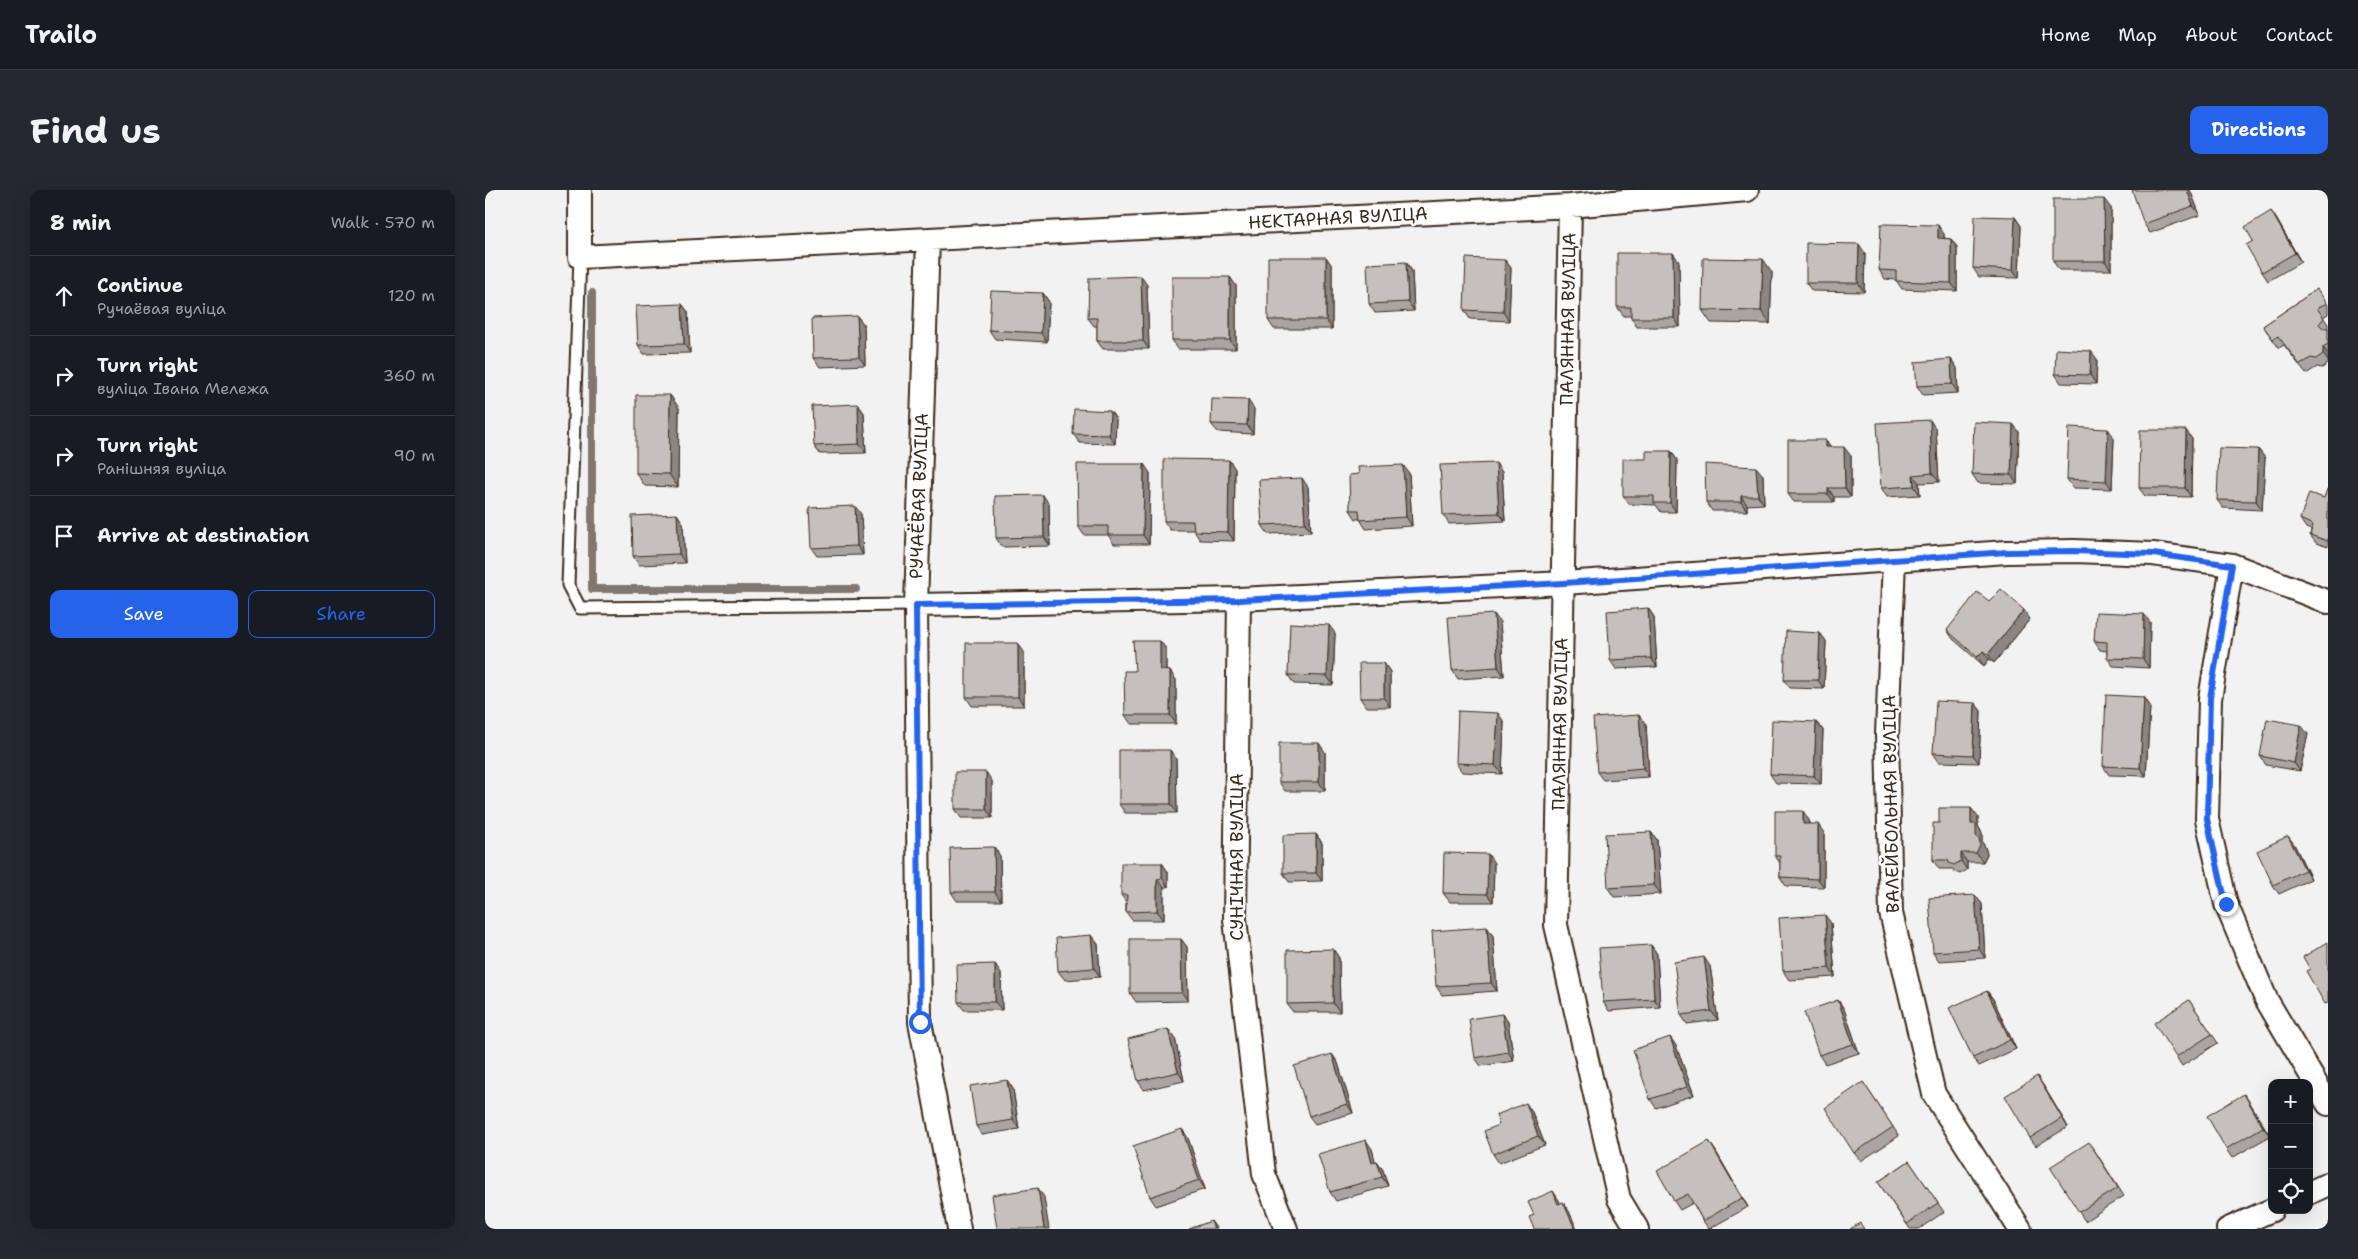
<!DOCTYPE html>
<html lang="en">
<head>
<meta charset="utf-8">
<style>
  :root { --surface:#171b24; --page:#242831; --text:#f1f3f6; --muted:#9ea1a6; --line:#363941; --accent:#2563eb }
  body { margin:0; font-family:"Shantell Sans",sans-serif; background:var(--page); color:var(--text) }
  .controls { position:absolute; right:15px; bottom:15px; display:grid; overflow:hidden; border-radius:10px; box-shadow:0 5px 20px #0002 }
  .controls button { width:45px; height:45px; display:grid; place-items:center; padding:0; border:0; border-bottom:1px solid var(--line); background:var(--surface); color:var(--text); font:25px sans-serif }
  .stop { position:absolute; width:15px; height:15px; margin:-11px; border:4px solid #2563eb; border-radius:50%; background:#fff }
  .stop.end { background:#2563eb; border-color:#fff; box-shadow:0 1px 5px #0008 }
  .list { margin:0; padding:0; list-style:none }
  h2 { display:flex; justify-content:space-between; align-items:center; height:65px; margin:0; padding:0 20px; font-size:21px }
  h2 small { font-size:16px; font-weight:400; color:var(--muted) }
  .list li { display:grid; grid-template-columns:32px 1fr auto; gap:15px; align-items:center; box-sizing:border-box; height:80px; padding:0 20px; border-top:1px solid var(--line) }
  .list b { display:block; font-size:19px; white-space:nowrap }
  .list p { margin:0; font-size:16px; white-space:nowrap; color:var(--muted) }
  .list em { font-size:16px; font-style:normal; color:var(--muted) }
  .actions { display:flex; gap:10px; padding:15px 20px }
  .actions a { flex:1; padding:11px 0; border:1px solid var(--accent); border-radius:10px; text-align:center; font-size:18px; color:var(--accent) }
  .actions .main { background:var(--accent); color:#fff }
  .icon { flex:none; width:28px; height:28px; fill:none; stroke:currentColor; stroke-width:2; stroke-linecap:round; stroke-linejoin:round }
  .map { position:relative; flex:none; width:1843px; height:1039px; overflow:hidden; border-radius:10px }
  header { display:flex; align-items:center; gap:30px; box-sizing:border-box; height:70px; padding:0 25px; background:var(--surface); border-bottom:1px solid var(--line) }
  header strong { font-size:24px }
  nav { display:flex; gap:28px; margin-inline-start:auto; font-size:18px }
  .intro { display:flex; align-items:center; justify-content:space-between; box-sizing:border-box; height:120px; padding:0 30px }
  h1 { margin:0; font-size:35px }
  .button { padding:12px 22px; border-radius:10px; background:var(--accent); color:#fff; font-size:18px; font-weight:700 }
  main { display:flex; gap:30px; padding:0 30px }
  aside { flex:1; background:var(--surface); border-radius:10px; box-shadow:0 5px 20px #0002 }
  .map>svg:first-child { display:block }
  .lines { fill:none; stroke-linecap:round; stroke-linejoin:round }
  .stream { stroke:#827770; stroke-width:8 }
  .service-casing { stroke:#3b2a1e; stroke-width:15 }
  .minor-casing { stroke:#3b2a1e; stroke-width:26 }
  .service { stroke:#fff; stroke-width:11 }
  .minor { stroke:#fff; stroke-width:22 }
  .wall { fill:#aaa5a3; stroke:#3b2a1e }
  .shaded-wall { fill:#8b8684; stroke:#3b2a1e }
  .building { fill:#c6c0bd; stroke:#3b2a1e }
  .route { stroke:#2563eb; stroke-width:6 }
  .labels { text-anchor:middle; stroke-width:5; stroke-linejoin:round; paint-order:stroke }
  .street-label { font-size:18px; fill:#3b2a1e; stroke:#fff }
</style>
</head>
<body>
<header>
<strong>Trailo</strong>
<nav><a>Home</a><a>Map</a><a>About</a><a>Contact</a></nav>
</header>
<div class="intro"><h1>Find us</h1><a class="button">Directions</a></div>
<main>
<aside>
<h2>8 min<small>Walk · 570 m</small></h2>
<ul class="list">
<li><svg class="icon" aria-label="ahead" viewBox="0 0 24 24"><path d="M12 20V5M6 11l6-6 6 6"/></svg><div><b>Continue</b><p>Ручаёвая вуліца</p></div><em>120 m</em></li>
<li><svg class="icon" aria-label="right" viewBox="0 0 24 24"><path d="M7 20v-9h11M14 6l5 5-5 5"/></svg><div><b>Turn right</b><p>вуліца Івана Мележа</p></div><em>360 m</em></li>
<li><svg class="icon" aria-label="right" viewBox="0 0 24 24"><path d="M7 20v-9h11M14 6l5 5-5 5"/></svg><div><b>Turn right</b><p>Ранішняя вуліца</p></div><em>90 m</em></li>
<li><svg class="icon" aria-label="arrive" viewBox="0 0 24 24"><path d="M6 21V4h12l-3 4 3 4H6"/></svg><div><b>Arrive at destination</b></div></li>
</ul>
<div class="actions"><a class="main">Save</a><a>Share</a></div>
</aside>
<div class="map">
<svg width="1843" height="1039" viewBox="0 0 1843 1039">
  <rect width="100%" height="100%" fill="#f3f2f2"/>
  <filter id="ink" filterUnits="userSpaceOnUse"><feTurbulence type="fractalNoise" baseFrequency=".02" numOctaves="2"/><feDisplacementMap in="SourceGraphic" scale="10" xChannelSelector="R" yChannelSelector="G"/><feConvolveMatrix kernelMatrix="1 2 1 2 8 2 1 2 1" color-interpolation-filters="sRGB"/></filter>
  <g filter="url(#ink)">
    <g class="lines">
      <path class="stream" d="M107,103v296h264"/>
      <g class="service-casing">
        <path id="service" d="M95,67l-12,328 12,23 336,-3"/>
      </g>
      <g class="minor-casing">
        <path id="minor" d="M95,0v67l990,-51 177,-16
          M1085,16l-14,719 63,274 18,30
          M443,49l-12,366 4,417 39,207
          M1409,370l-7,174 4,179 43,181 86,135
          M1747,375l-22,134 -3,120 19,85 40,95 62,105
          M754,409l-4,320 29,255 22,55
          M431,415l323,-6 325,-16 443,-31 67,-1 79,3 79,11 96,37
          M1824,1003l19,-9
          M1743,1039l44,-19"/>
      </g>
      <use href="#service" class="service"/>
      <use href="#minor" class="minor"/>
    </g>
    <path class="wall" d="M1705,0l10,25 -50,18 -6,-9z
      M1626,18v62h-52l-6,-9z
      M1786,21l6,9 24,42 -33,19 -6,-9 -9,-31z
      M1530,27l6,9 -2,52 -40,-1 -6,-9z
      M1459,44v4l7,1 6,8v44l-55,-2 -6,-9 -11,-1 -6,-9z
      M1188,63l6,9 1,65h-43l-6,-9v-2h-7l-7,-9z
      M1380,63l-1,39 -52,-1 -6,-8z
      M841,67l6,9v63h-58l-6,-9z
      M1020,70l6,8 -2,53 -39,-2 -6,-9z
      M921,72l6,9 2,40 -39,2 -6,-9z
      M1287,82l-2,52 -59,-1 -9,-13z
      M745,87l6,9v63h-58l-6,-9z
      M662,95l2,64h-46l-6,-8v-15h-3l-6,-8z
      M1832,99l11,16v9l-5,3 5,7v40l-6,4 -5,-1 -11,7 -22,-29 -5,3 -16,-22z
      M558,103l6,9 -2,40 -52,-3 -6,-9z
      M197,114l6,8 2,41 -46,1 -6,-9z
      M372,126l7,9 1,40 -45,2 -7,-9z
      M1466,169l6,9 1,25 -35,2 -6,-9z
      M1612,169l-1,25 -35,-1 -6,-9z
      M185,205l9,13 -1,79 -33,-1 -9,-13z
      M373,214l6,9 2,40 -46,1 -6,-8z
      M769,219l-1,25 -35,-2 -7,-8z
      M625,221l6,8 -1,25 -35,-1 -7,-9z
      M1528,234l6,8 -2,52 -39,-1 -6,-9z
      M1451,239l3,53 -20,1 1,12 -33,2 -6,-9z
      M1623,239l6,9 -2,51 -39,-1 -6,-9z
      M1707,249l-1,58 -46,-1 -6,-8z
      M1341,250l5,7 20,9v41h-17v5h-40l-6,-8z
      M1773,259l7,9 -3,52 -39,-2 -6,-8z
      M1186,261l6,9 -1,52h-15l-5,-7 -27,-1 -6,-8 23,-37z
      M744,270l6,9 -1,72 -34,-1 -6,-9v-1h-24l-6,-9z
      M1017,282l3,49 -56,3 -6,-9z
      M665,283l-1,71h-35l-6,-9h-24l-6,-9z
      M924,283l3,53 -46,3 -6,-10h-4l-6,-9 9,-36z
      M1278,285l1,29 -17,1v6h-35l-6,-9z
      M823,297l3,45 -43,2 -6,-9z
      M1843,299v58l-12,-4 -6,-8 1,-5 -5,-2 -6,-9 24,-21z
      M564,314l1,42 -48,1 -6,-9z
      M192,324l6,9 2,40 -46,2 -6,-9z
      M376,324l2,41 -46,1 -6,-8z
      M1504,411l41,18 -36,44 -5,-4 -5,7 -31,-27 -6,-9z
      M1163,418l6,9 3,50 -41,2 -6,-9z
      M1015,432l4,54 -46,3 -6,-9z
      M1665,432l-1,46 -36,-2 -6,-8v-7l-7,-1 -6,-9z
      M850,443l-2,52 -39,-1 -6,-9z
      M1335,443l6,8 -2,48 -34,-1 -6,-8z
      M675,451l6,8v22h4l6,9v44h-45l-6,-9 10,-44z
      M539,462v54h-52l-6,-9z
      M899,473l6,9v35h-24l-6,-9z
      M1659,507l6,9 -4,70 -37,-1 -6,-9z
      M1490,513l6,8 -2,52 -40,-1 -6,-9z
      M1019,532l-2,52 -40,-2 -6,-9z
      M1331,532l7,8 -2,54 -45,-1 -6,-9z
      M1161,534l3,53 -46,3 -6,-8z
      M1823,544l-8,37 -34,-6 -6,-9z
      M685,560l6,9 1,54h-52l-6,-9z
      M840,562v39h-40l-6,-9z
      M507,591v37h-31l-6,-9z
      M1493,627v9l4,7v9l3,5 2,7 -4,8h-16v8l-7,4 -5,-2 -2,-3h-14l-6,-9 6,-37z
      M1324,630v4l15,9v54l-38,-1 -6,-9v-14l-5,-7z
      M1166,642l6,8 4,54 -47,3 -6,-9z
      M831,644l6,9v38l-33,1 -6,-9z
      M1809,654l17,35 -32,15 -6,-9z
      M509,657l6,9 1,45h-44l-6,-9z
      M677,673l6,9v15h-4v33h-32l-6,-8v-10l-5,-7z
      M1009,673l-1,39h-43l-7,-9z
      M1490,705l7,9 3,54 -46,3 -6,-9z
      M1346,733l4,54 -46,3 -6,-9z
      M1002,737l6,9 4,55 -55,4 -6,-9z
      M696,749l6,8 1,54 -52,1 -6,-9z
      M613,754l2,33 -35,3 -7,-9z
      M1166,755l6,9 3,53 -51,4 -6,-9z
      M848,759l6,9 1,54h-47l-6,-8z
      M510,774l6,9 1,37h-38l-6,-8z
      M1225,776l8,54 -31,4 -6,-9z
      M1502,801l6,8 23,50 -37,17 -6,-8z
      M1353,810l6,9 15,44 -34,11 -6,-9z
      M1704,810l29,43 -36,23 -6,-9z
      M1017,824l6,8 6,39 -33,5 -6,-8z
      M683,839l7,9 9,43 -40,9 -6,-9z
      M1185,847l6,9 18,49 -38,13 -6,-9z
      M847,864l6,9 15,50 -38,11 -6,-8z
      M522,890l6,9 6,40 -37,6 -6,-9z
      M1378,892l36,54 -38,25 -7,-8z
      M1558,895l25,42 -32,19 -6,-8z
      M1759,904l6,9 20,33 -38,22 -6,-9z
      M1047,922l13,33 -46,18 -6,-9z
      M697,939l6,9 17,51 -49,17 -6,-9z
      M887,959l3,13 2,-1 6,9 5,16 -52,15 -6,-9z
      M1230,960l33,57 -39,22 -6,-8 -10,-18 -13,7 -6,-9z
      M1610,961l29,45 -39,25 -6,-9z
      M1424,971l35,51 -25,17h-9l-32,-47z"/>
    <path class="shaded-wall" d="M1702,0h3l10,25 -7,-9z
      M1619,9l7,9v62l-6,-9z
      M1786,21l6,9 24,42 -6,-9z
      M1530,27l6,9 -2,52 -6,-8z
      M1453,35l6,9v13l-6,-9z
      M1466,49l6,8v44l-6,-8z
      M1374,54l6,9 -1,39 -6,-9z
      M1188,63l6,9 1,65 -6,-9z
      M841,67l6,9v63l-6,-9z
      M1278,69l9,13 -2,52 -9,-13z
      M1020,70l6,8 -2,53 -6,-9z
      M921,72l6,9 2,40 -6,-9z
      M656,86l6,9 2,64 -6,-8z
      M745,87l6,9v63l-6,-9z
      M558,103l6,9 -2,40 -6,-9z
      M197,114l6,8 2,41 -6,-9z
      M372,126l7,9 1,40 -6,-8z
      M1838,157l5,7v7l-5,-7z
      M1606,161l6,8 -1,25 -6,-9z
      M1466,169l6,9 1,25 -6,-9z
      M185,205l9,13 -1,79 -9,-13z
      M763,210l6,9 -1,25 -6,-9z
      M373,214l6,9 2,40 -7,-9z
      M625,221l6,8 -1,25 -6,-9z
      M1445,230l6,9 3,53 -7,-9z
      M1528,234l6,8 -2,52 -6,-9z
      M1623,239l6,9 -2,51 -6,-8z
      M1701,240l6,9 -1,58 -6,-9z
      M1341,250l6,9 -6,-2z
      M1359,257l7,9v41l-6,-9z
      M1773,259l7,9 -3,52 -6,-9z
      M1186,261l6,9 -1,52 -6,-9z
      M744,270l6,9 -1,72 -6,-9z
      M1011,273l6,9 3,49 -6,-8z
      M659,274l6,9 -1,71 -6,-9z
      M918,275l6,8 3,53 -6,-9z
      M1271,277l7,8 1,29 -6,-8z
      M1428,285l6,8 1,12 -6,-9z
      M817,288l6,9 3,45 -6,-9z
      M1343,298l6,9v5l-6,-8z
      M558,305l6,9 1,42 -6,-9z
      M1256,306l6,9v6l-6,-9z
      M370,316l6,8 2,41 -6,-9z
      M192,324l6,9 2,40 -6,-9z
      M1163,418l6,9 3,50 -6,-9z
      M1539,420l6,9 -36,44 -6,-9z
      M1009,424l6,8 4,54 -6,-9z
      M1659,424l6,8 -1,46 -6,-9z
      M844,435l6,8 -2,52 -6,-9z
      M1335,443l6,8 -2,48 -6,-9z
      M675,451l6,8v30l-6,-9z
      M533,453l6,9v54l-6,-9z
      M1498,461l6,8 -5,7 -7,-9z
      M899,473l6,9v35l-6,-9z
      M685,481l6,9v44l-6,-9z
      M1659,507l6,9 -4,70 -6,-8z
      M1490,513l6,8 -2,52 -6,-8z
      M1013,523l6,9 -2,52 -7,-9z
      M1154,525l7,9 3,53 -6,-9z
      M1331,532l7,8 -2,54 -7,-8z
      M1816,535l7,9 -8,37 -6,-8z
      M834,553l6,9v39l-6,-9z
      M685,560l6,9 1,54 -6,-9z
      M501,582l6,9v37l-6,-9z
      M1486,618l7,9v9l4,7v9l3,5 2,7 -4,8 -7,-9 -5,-29z
      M1318,621l6,9v13l-6,-9z
      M1333,634l6,9v54l-6,-8z
      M1166,642l6,8 4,54 -7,-9z
      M831,644l6,9v38l-6,-8z
      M1803,646l6,8 17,35 -6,-9z
      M509,657l6,9 1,45 -6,-9z
      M1476,663l6,9v8l-6,-9z
      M1003,664l6,9 -1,39 -6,-8z
      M677,673l6,9v15l-6,-9z
      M672,689l7,8v33l-7,-9z
      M1490,705l7,9 3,54 -6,-9z
      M1340,725l6,8 4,54 -6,-9z
      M1002,737l6,9 4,55 -6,-8z
      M606,745l7,9 2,33 -6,-9z
      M696,749l6,8 1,54 -6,-8z
      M1166,755l6,9 3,53 -6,-8z
      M848,759l6,9 1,54 -7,-9z
      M1219,767l6,9 8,54 -7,-9z
      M510,774l6,9 1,37 -7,-8z
      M1502,801l6,8 23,50 -6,-9z
      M1353,810l6,9 15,44 -6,-9z
      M1017,824l6,8 6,39 -6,-9z
      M683,839l7,9 9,43 -6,-9z
      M1185,847l6,9 18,49 -7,-8z
      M847,864l6,9 15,50 -6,-9z
      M1552,886l6,9 25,42 -6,-9z
      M522,890l6,9 6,40 -6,-9z
      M1759,904l6,9 20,33 -7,-9z
      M1041,913l6,9 13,33 -7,-9z
      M697,939l6,9 17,51 -6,-9z
      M881,950l6,9 6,22 -6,-8z
      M1224,951l6,9 33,57 -6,-9z
      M892,971l6,9 5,16 -6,-9z
      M553,998l6,9 5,32h-5z
      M1068,1001l6,9 5,13 -6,-9z
      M1078,1012l6,9 8,18h-2z
      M726,1031l6,8h-3z"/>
    <path class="building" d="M1647,0h55l6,16 -49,18z
      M1568,9h51l1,62h-52z
      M1786,21l24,42 -33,19 -16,-27 7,-4 -8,-14z
      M1490,26l40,1 -2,53 -40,-2z
      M1396,34l57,1v13l13,1v44l-55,-2v-10l-17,-1z
      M1321,53l53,1 -1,39h-52z
      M1132,63h56l1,65h-43v-11h-14z
      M783,67h58v63h-58z
      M981,68l39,2 -2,52 -39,-2z
      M1218,68l60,1 -2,52 -59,-1z
      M921,72l2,40 -39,2 -2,-40z
      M656,86l2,65h-46v-23h-9l1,-40z
      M687,87h58v63h-58z
      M1832,99l10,14 -10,5 7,10 -5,6 4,4h5v16l-5,3v7l-7,5 -5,-1 -11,7 -22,-29 -5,3 -10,-13z
      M506,101l52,2 -2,40 -52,-3z
      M197,114l2,40 -46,1 -2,-39z
      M372,126l2,41 -46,1 -1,-40z
      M1571,159l35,2 -1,24 -35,-1z
      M1466,169l1,25 -35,2 -2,-24z
      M151,205h34l-1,79 -33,-1z
      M727,209l36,1 -1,25 -36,-1z
      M373,214l1,40 -45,2 -2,-40z
      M589,219l36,2 -1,24 -36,-1z
      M1445,230l2,53 -19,2 1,11 -33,2 -4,-65z
      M1489,232l39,2 -2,51 -39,-1z
      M1584,237l39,2 -2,52 -39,-2z
      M1655,240h46l-1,58h-46z
      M1303,250h38v7h18l1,41h-17v6h-40z
      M1734,258l39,1 -2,52 -39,-1z
      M1161,261h25l-1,52h-16v-7h-31v-37h23z
      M679,269l65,1 -1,72 -34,-1 -1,-10h-29z
      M1011,273l3,50 -56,2 -3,-50z
      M592,274h67l-1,71h-35v-9h-30z
      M1220,274l51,3 2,29h-17v6h-35z
      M918,275l3,52 -46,3 -1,-10h-9l-1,-35 10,-1 -1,-7z
      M817,288l3,45 -43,2 -3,-45z
      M1842,299h1v52l-18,-6 3,-10 -13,-6 9,-26 15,5z
      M558,305l1,42 -48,1 -1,-42z
      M370,316l2,40 -46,2 -2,-40z
      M192,324l2,40 -46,2 -1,-40z
      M1516,399l23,21 -36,44 -5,-3 -6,6 -30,-27 30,-38 12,9z
      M1163,418l3,50 -41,2 -3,-49z
      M1611,422l48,2 -1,45 -36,-1v-16l-13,-1z
      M1009,424l4,53 -46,3 -4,-53z
      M805,433l39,2 -2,51 -39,-1z
      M1301,441l34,2 -2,47h-34z
      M648,451h27v29l10,1v44h-45l-1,-44h11z
      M481,453h52v54h-52z
      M874,473h25v35h-24z
      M1621,505l38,2 -4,71 -37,-2z
      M1451,511l39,2 -2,52 -40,-2z
      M973,521l40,2 -3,52 -39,-2z
      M1154,525l4,53 -46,4 -4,-54z
      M1782,529l34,6 -7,38 -34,-7z
      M1287,530l44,2 -2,54 -44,-2z
      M794,553h40v39h-40z
      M634,560h51l1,54h-52z
      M470,582h31v37h-31z
      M1454,618h32v16h5v12l3,2 1,7 -4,8h-15v8l-7,4 -5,-2 -1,-3h-15v-37h6z
      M1290,621h28v13h15v55l-38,-2v-21h-5z
      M1166,642l3,53 -46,3 -3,-54z
      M831,644v39h-33v-38z
      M1803,646l17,34 -32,15 -16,-34z
      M509,657l1,45h-44l-1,-44z
      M959,663l44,1 -1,40 -44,-1z
      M636,673h41v15l-5,1v32l-31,1 1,-17h-6z
      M1490,705l4,54 -46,3 -4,-54z
      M1340,725l4,53 -46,3 -4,-53z
      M1002,737l4,56 -55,3 -4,-55z
      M606,745l3,33 -36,3 -2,-33z
      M645,749h51l1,54h-52z
      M1843,752v61l-3,1 -19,-33 4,-2 -7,-12z
      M1166,755l3,54 -51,3 -4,-54z
      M848,759v54l-46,1v-54z
      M1219,767l7,54 -30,4 -7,-53z
      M510,774v38h-37l-1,-37z
      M1502,801l23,49 -37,18 -24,-50z
      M1353,810l15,44 -34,11 -15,-43z
      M1704,810l23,34 -36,23 -22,-34z
      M1017,824l6,38 -33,6 -6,-39z
      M683,839l10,43 -40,9 -10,-42z
      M1185,847l17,50 -37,12 -17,-49z
      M847,864l15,50 -38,12 -15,-50z
      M1552,886l25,42 -32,20 -25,-42z
      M522,890l6,40 -37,6 -6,-40z
      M1378,892l30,45 -39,26 -29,-45z
      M1759,904l19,33 -37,22 -19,-33z
      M1041,913l12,33 -45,18 -9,-23 15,-6 -3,-10z
      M697,939l17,51 -49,17 -17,-51z
      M881,950l6,23 5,-2 5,16 -52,15 -12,-38z
      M1224,951l33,57 -39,23 -15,-27 -14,7 -17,-30z
      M1604,952l29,46 -39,24 -29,-45z
      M1424,971l29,42 -31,21 -29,-42z
      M553,998l6,41h-47l-5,-34z
      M1068,1001l5,13 5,-2 12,27h-41l-5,-12 5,-2 -6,-13z
      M726,1031l3,8h-25z
      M1375,1033l4,6h-14z"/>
  </g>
  <g class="lines" filter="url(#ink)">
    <path class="route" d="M435,832l-4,-417 323,-5 325,-17 443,-31 67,-1 79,3 79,11 -22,133 -3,121 19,85"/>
  </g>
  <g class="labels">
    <g class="street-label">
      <text transform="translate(853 28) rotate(-3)" y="6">НЕКТАРНАЯ ВУЛІЦА</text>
      <text transform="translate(1083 129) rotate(-89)" y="6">ПАЛЯННАЯ ВУЛІЦА</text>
      <text transform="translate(434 306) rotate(-88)" y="6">РУЧАЁВАЯ ВУЛІЦА</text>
      <text transform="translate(1075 534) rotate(-89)" y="6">ПАЛЯННАЯ ВУЛІЦА</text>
      <text transform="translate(1406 614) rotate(-91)" y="6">ВАЛЕЙБОЛЬНАЯ ВУЛІЦА</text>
      <text transform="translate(752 667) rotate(-90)" y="6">СУНІЧНАЯ ВУЛІЦА</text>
    </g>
  </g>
</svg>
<div class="controls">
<button>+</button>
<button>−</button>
<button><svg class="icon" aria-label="locate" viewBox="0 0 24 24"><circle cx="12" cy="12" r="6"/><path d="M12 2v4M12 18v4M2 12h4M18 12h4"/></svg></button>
</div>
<div class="stop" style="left:435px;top:832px"></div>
<div class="stop end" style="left:1741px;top:714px"></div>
</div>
</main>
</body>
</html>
